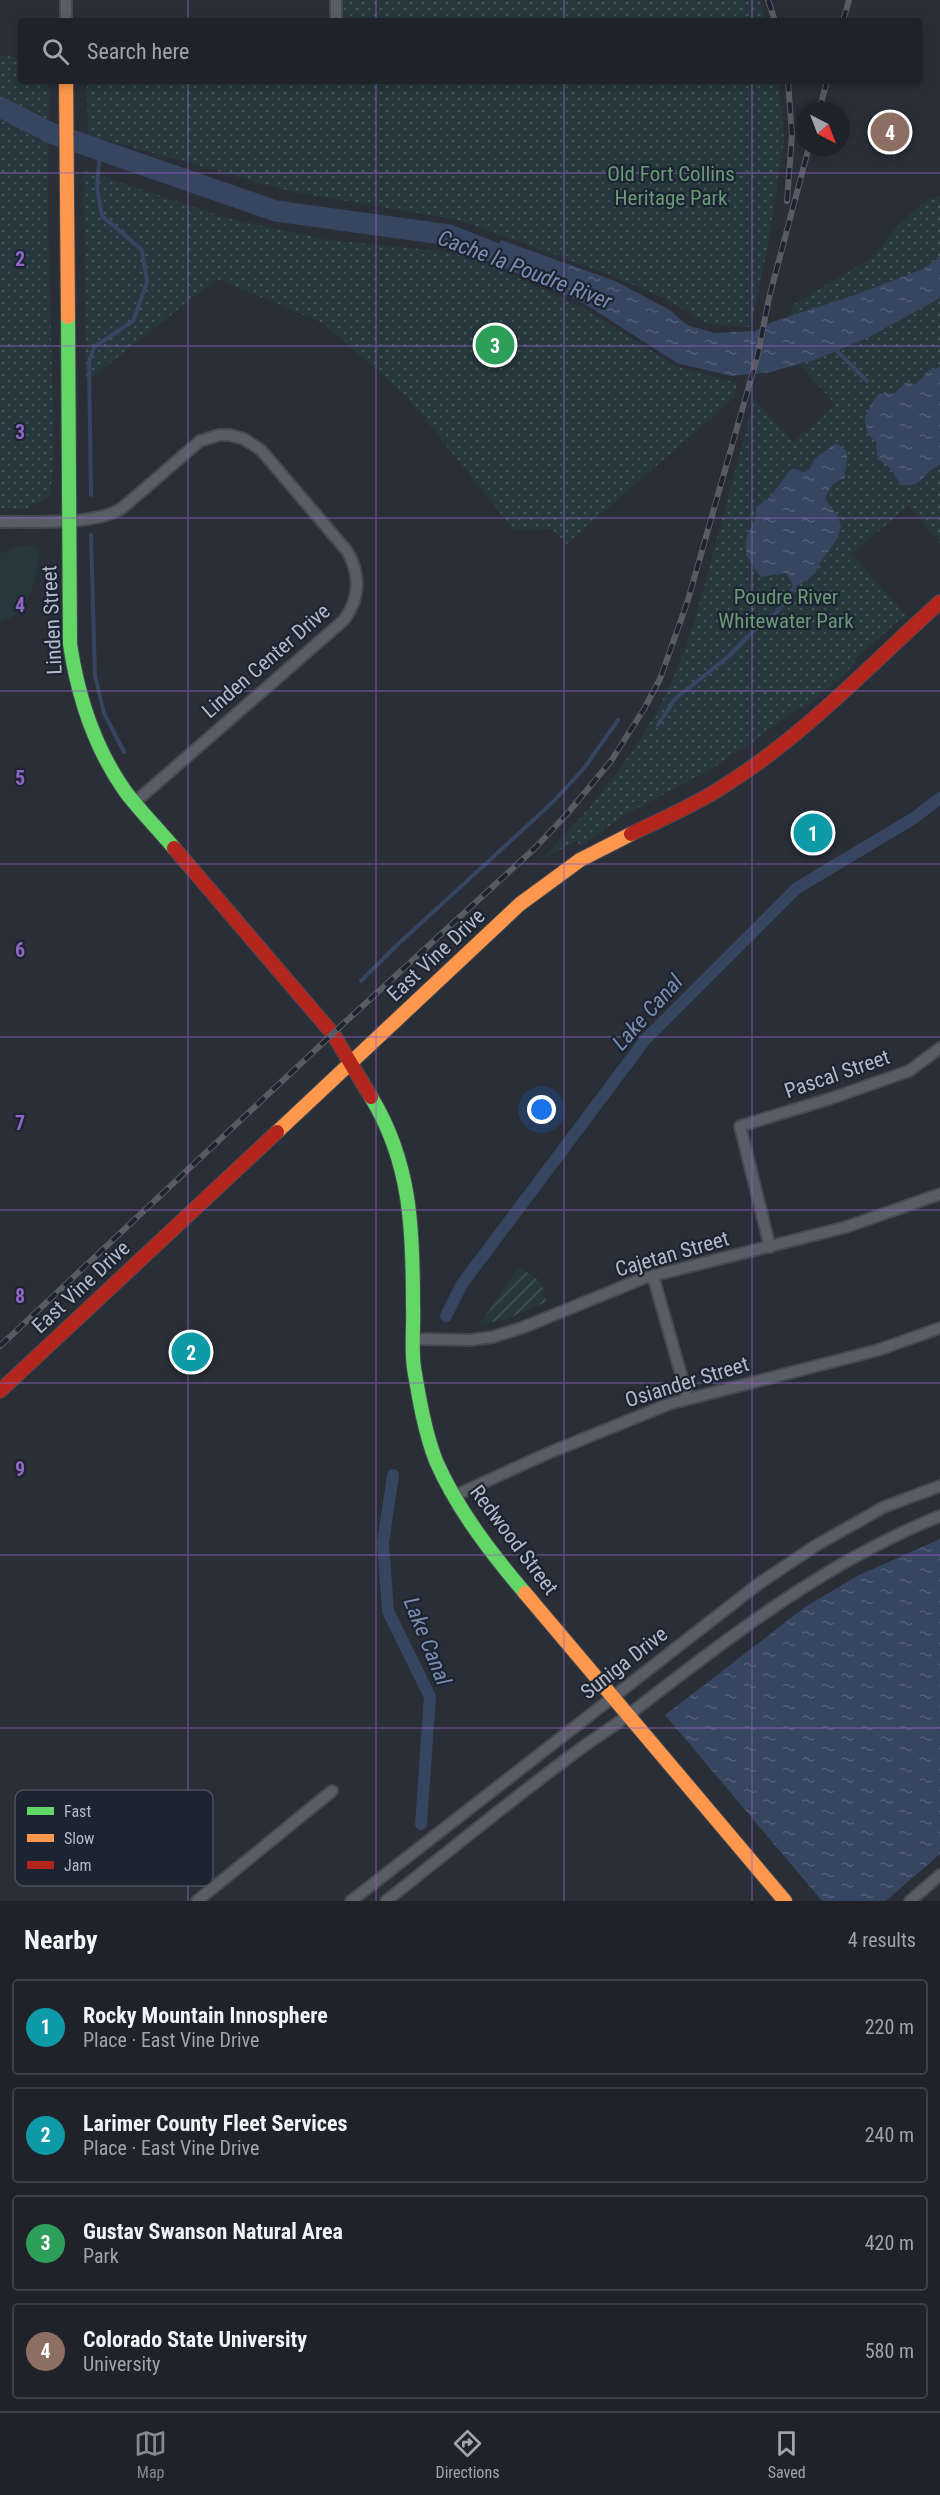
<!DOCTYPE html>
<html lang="en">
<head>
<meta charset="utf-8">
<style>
  :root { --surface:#1f2229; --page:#2c2f35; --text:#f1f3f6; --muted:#a1a4a8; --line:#3c3f46; --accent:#838995 }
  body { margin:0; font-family:"Roboto Condensed",sans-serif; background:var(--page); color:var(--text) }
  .compass { position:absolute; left:796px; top:102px; width:54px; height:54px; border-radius:50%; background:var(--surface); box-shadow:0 3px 9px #0003; rotate:138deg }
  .you { position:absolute; left:542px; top:1110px; width:21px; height:21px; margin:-15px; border:4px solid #fff; border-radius:50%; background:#1a73e8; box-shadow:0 0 0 9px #1a73e833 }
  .badge { display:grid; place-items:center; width:39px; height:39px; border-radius:50%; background:var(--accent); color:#fff; font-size:20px; font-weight:700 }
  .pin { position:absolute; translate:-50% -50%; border:3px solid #fff; box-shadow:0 2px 6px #0006 }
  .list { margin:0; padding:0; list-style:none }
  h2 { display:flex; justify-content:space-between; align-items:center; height:78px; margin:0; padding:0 24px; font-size:26px }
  h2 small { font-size:20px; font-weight:400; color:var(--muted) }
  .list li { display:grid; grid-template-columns:39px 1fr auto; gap:18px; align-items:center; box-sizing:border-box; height:96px; margin:0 12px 12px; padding:0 12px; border:2px solid var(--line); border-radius:6px }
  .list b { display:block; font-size:22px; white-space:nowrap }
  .list p { margin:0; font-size:20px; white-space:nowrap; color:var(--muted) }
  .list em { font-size:20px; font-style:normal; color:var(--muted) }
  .icon { flex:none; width:33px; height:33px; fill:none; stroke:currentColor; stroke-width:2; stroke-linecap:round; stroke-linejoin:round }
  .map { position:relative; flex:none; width:940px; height:1901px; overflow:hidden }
  .search { position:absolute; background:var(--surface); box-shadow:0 3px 9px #0003; left:18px; right:18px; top:18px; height:66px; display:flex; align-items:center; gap:15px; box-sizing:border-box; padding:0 21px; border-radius:6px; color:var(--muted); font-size:22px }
  .sheet { height:510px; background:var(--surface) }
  nav { display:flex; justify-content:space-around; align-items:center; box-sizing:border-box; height:84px; border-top:2px solid var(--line); background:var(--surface); font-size:16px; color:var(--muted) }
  nav a { display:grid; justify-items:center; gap:3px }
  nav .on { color:var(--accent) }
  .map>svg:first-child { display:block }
  .grass { fill:#26383d }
  .park { fill:url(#park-dots) }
  .garden { fill:url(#garden-furrows) }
  .water { fill:url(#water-ripples) }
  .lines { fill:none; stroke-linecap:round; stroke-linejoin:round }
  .stream { stroke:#364560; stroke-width:4 }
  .canal { stroke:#364560; stroke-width:12 }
  .river { stroke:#364560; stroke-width:21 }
  .street-casing { stroke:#454950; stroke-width:14 }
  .fast-casing { stroke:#454950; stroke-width:16 }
  .slow-casing { stroke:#454950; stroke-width:16 }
  .jam-casing { stroke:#454950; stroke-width:16 }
  .street { stroke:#595d65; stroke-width:10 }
  .fast { stroke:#63d668; stroke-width:14 }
  .slow { stroke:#ff974d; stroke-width:14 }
  .jam { stroke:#b3261e; stroke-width:14 }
  .rail-casing { stroke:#585c62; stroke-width:6 }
  .rail { stroke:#1c2432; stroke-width:4; stroke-dasharray:11; stroke-linecap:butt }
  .grid { fill:none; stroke:#9165c3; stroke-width:1.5; stroke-opacity:0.55 }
  .labels { text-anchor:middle; stroke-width:4.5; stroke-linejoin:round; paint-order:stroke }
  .park-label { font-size:21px; fill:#6a9978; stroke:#1c2432 }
  .street-label { font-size:21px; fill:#b3bac8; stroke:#1c2432 }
  .water-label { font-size:22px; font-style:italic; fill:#7b8eb1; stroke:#1c2432 }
  .key { fill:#1c2432; stroke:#49515f; stroke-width:1.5 }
  .key-label { font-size:16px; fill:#b3bac8 }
  .grid-label { font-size:20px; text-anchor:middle; font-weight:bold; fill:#9165c3; stroke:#1c2432; stroke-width:4.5; stroke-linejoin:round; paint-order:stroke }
</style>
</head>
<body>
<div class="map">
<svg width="940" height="1901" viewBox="0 0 940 1901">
  <defs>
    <pattern id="park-dots" width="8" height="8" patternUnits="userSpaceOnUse" patternTransform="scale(1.5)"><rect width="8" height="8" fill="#26383d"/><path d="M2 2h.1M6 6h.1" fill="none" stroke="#435358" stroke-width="1.8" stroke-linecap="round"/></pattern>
    <pattern id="garden-furrows" width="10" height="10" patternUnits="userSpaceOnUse" patternTransform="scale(1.5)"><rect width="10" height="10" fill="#26383d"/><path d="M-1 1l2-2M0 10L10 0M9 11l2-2" fill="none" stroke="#435358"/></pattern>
    <pattern id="water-ripples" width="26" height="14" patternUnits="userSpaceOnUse" patternTransform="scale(1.5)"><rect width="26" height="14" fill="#364560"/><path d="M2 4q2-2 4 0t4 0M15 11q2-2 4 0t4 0" fill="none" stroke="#515e75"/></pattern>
  </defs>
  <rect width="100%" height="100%" fill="#292e37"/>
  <path class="grass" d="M34,545l5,7c-3,30 -8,59 -39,71v-69l15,-7z"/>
  <path class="park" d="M341,0h419l6,21h-426z
    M0,55l21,3v23h28l-1,136 6,239 -4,41 -25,12 -25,-1z
    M87,81h692l5,59 -17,111 -16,76 -43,-3 -41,-24 -51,-23 -157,-57 -165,-28 -206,-57z
    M83,170l144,48 101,22 114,11 39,10 100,46 97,60 59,16 -3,15 -167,146 -15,-15 -38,1 -106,-132 -85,-75 -106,-44 -131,103z
    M940,196v347l-32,-37 -56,48 56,64 -10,3 -41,37 -4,8 -48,42 -9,1 -42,32 -43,28 -88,47 -41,30 -6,-5 -33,17c50,-51 95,-106 126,-171 21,-44 33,-92 45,-138 14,-50 27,-100 40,-150l40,43 41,-38 -49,-54 -3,-21 11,-25 81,-48 19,-27 24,-22 8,-7z"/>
  <path class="garden" d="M518,1268c17,7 27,15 28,34l-42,18 -24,4z"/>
  <path class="water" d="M501,240l114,41 55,29 17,15 27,8 41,-2 17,-9 80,-26 71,-27 17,-12v41l-71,39 -52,22 -46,13 -40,4 -54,-13 -92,-59 -95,-43z
    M940,367v98c-19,7 -14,23 -40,20l-7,-14 -16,-14 -1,-15 -9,-9 -2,-16 7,-15 7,-8 16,-1 11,-11 10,2 13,-14z
    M835,444c20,5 9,20 10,34 -12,4 -17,11 -20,22l12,15 4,10c-3,22 -21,31 -26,49 -8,4 -13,10 -21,13l-8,-14 -25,4c-9,-10 -18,-25 -15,-38 4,-13 12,-18 10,-32l14,-10 20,-27 6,-1 8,3 6,-3 4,-10z
    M940,1539v315l-54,47h-64l-157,-186 140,-108 52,-31z"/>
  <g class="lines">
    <path class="stream" d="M834,348l33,33
      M91,495l-2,-133 5,-15 39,-26 14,-39 -5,-32 -40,-34 -5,-29 3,-37
      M91,535l4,141 9,37 20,39
      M658,725l17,-26 54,-43 18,-19 31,-26 16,-24
      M361,981l35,-35 157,-144 32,-35 33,-47"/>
    <path class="canal" d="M446,1316l16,-32 183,-244 152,-152 117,-70 26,-20
      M393,1475l-10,68 5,68 42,86 -9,127"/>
    <path class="river" d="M0,107l51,26 225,78 173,24 72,28"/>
    <g class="street-casing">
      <path id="street" d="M66,0v21
        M336,0v21
        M0,522c36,-1 91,4 121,-13l79,-68 19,-6h11l14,4 17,11 86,101c14,24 13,47 -3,69l-210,183
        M770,1247l-30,-121 89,-27 80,-28 31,-23
        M653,1276l35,123
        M414,1339l57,1 22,-3 31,-10 120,-49 202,-51 94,-33
        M454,1496l92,-42 123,-50 209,-54 62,-22
        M197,1901l135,-110
        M351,1901l406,-316 58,-39 69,-39 56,-21
        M386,1901c62,-49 122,-99 186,-146 19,-15 40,-27 59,-42 97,-75 194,-151 309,-197
        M910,1901l30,-26"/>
    </g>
    <g class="fast-casing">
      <path id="fast" d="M68,317l2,327c8,53 24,103 55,147 15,20 33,38 49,57
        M371,1097c40,65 42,133 42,207 1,21 -2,43 1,64 5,30 11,65 22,93 21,48 55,92 89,132"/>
    </g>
    <g class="slow-casing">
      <path id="slow" d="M66,81l2,236
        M277,1132l243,-228 60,-44 51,-26
        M525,1593l260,308"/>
    </g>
    <g class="jam-casing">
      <path id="jam" d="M631,834c31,-15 64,-29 93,-48 80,-50 146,-121 216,-184
        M174,848l159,186 38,63
        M0,1391l277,-259"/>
    </g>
    <use href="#street" class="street"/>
    <use href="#fast" class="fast"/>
    <use href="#slow" class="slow"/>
    <use href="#jam" class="jam"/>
    <g class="rail-casing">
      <path id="rail" d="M768,0l7,21
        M843,21l6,-21
        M819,111l8,-30
        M787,201l5,-66 -4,-54
        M0,1346l343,-322 192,-176 32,-34 44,-53 33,-52 16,-30 28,-79 70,-246 11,-56 40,-151"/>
    </g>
    <use href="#rail" class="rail"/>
  </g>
  <path class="grid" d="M188,0v21M376,0v21M564,0v21M752,0v21M188,81v1820M376,81v1820M564,81v1820M752,81v1820M0,173h940M0,346h940M0,518h940M0,691h940M0,864h940M0,1037h940M0,1210h940M0,1383h940M0,1555h940M0,1728h940"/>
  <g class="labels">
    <g class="park-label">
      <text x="671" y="181">Old Fort Collins<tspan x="671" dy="24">Heritage Park</tspan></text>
      <text x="786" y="604">Poudre River<tspan x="786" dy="24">Whitewater Park</tspan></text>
    </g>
    <g class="street-label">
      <text transform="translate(52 620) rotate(-93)" y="7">Linden Street</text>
      <text transform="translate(266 661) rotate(-41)" y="7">Linden Center Drive</text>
      <text transform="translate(436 955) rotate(-43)" y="7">East Vine Drive</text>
      <text transform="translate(837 1074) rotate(-19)" y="7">Pascal Street</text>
      <text transform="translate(672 1254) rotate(-16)" y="7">Cajetan Street</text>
      <text transform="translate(81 1287) rotate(-43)" y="7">East Vine Drive</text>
      <text transform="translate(687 1382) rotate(-17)" y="7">Osiander Street</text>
      <text transform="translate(514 1540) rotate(53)" y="7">Redwood Street</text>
      <text transform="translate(624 1663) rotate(-38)" y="7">Suniga Drive</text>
    </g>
    <g class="water-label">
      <text transform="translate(525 269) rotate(21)" y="8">Cache la Poudre River</text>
      <text transform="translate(647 1012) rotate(-48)" y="8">Lake Canal</text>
      <text transform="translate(428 1641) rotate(68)" y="8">Lake Canal</text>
    </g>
  </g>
  <rect x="15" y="1790" width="198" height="96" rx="9" class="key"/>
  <rect x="27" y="1807" width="27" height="8" fill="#63d668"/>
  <rect x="27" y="1834" width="27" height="8" fill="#ff974d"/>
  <rect x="27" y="1861" width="27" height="8" fill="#b3261e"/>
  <g class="key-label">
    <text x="64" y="1817">Fast</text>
    <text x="64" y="1844">Slow</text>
    <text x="64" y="1871">Jam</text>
  </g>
  <g class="grid-label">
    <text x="20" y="266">2</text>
    <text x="20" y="439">3</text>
    <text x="20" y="612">4</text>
    <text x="20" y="785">5</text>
    <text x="20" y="957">6</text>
    <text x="20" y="1130">7</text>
    <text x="20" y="1303">8</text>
    <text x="20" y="1476">9</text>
  </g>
</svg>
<svg class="compass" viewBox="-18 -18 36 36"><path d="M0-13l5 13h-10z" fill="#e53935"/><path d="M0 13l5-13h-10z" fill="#a1a4a8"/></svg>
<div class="you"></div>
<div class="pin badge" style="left:813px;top:833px;background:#0f9aa8">1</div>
<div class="pin badge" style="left:191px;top:1352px;background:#0f9aa8">2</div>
<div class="pin badge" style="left:495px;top:345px;background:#2e9e5b">3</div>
<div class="pin badge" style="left:890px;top:132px;background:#8d6e63">4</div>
<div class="search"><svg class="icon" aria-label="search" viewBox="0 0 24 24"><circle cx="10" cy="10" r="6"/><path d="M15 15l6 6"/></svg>Search here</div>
</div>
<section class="sheet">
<h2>Nearby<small>4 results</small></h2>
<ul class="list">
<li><span class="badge" style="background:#0f9aa8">1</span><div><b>Rocky Mountain Innosphere</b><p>Place · East Vine Drive</p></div><em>220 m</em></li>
<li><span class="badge" style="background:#0f9aa8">2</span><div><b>Larimer County Fleet Services</b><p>Place · East Vine Drive</p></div><em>240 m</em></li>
<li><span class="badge" style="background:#2e9e5b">3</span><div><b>Gustav Swanson Natural Area</b><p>Park</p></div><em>420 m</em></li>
<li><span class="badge" style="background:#8d6e63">4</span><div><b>Colorado State University</b><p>University</p></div><em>580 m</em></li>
</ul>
</section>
<nav>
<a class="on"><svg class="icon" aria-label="map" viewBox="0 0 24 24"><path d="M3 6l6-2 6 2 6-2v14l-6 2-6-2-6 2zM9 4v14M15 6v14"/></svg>Map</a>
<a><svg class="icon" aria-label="directions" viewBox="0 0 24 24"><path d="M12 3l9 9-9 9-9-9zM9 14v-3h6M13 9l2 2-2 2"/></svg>Directions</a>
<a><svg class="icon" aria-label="saved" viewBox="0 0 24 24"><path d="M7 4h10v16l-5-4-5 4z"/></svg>Saved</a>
</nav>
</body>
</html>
